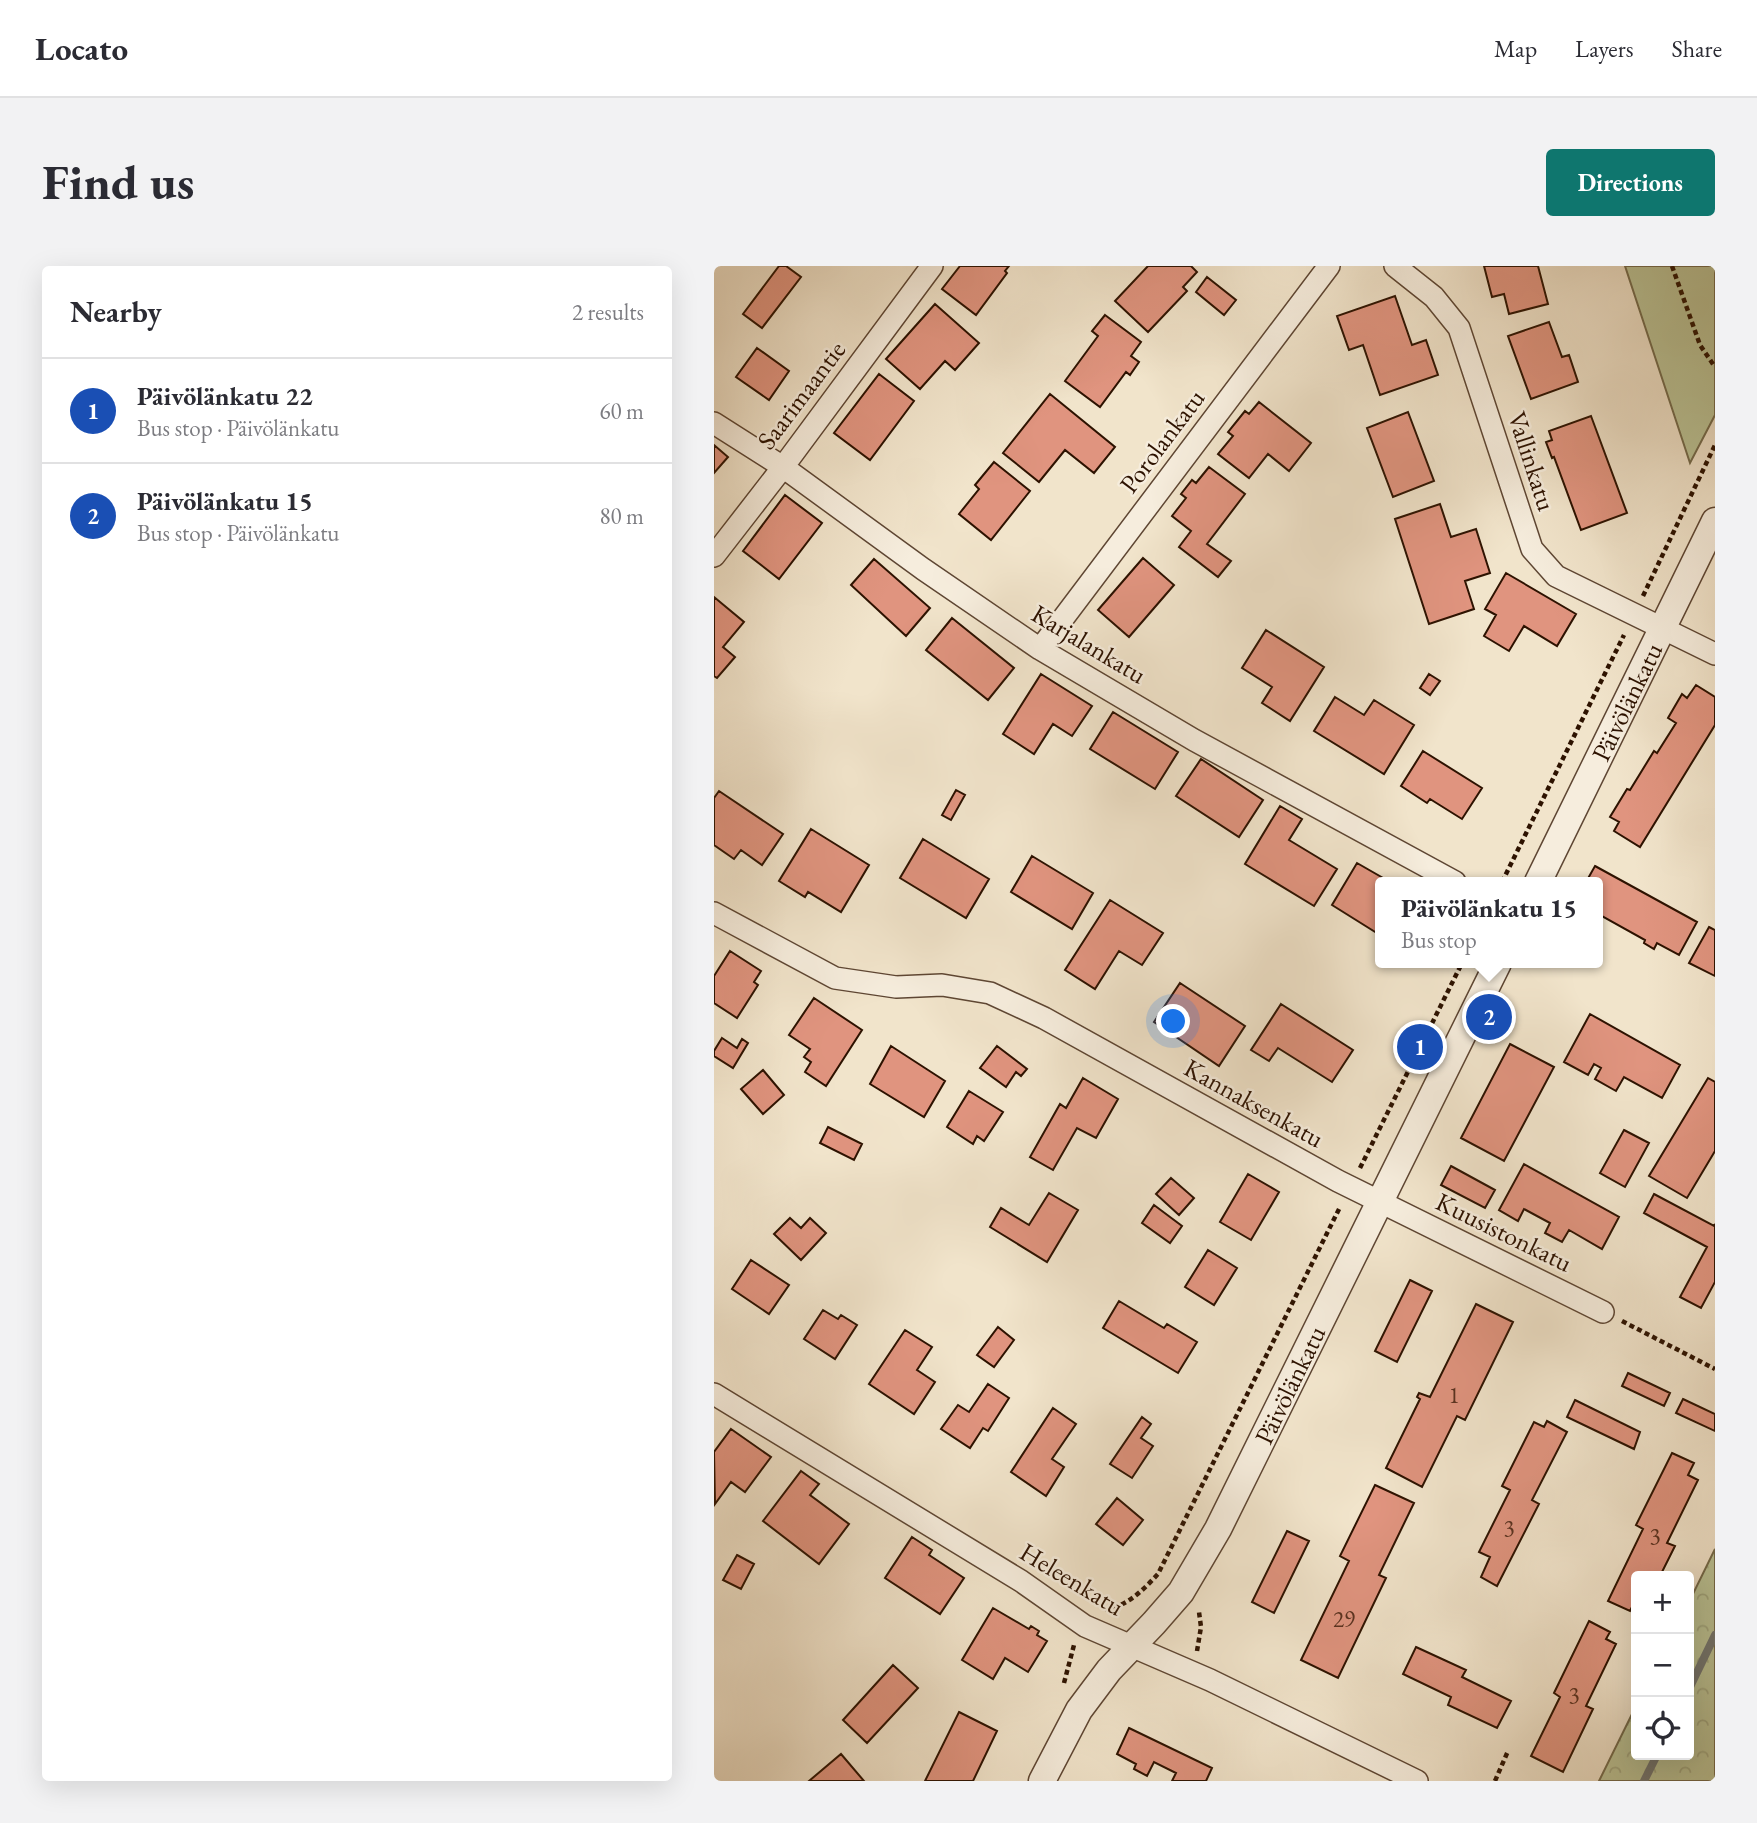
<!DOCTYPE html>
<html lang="en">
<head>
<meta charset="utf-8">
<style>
  :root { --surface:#fff; --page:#f2f2f3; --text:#2b2b33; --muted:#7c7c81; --line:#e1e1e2; --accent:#0f766e }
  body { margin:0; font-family:"EB Garamond",serif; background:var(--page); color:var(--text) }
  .controls { position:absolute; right:21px; bottom:21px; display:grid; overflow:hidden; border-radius:7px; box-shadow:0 7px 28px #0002 }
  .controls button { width:63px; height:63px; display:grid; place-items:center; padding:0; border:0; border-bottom:2px solid var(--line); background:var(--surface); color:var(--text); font:35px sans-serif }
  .you { position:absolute; left:460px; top:756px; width:24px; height:24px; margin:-18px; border:5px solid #fff; border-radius:50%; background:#1a73e8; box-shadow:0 0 0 10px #1a73e833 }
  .badge { display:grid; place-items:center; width:46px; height:46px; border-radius:50%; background:var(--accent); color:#fff; font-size:23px; font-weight:700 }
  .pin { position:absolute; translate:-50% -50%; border:4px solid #fff; box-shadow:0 2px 7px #0006 }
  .popup { position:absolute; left:661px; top:611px; width:228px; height:91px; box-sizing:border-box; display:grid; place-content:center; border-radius:7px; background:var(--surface); filter:drop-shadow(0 2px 5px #0005); font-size:23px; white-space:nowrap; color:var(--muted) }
  .popup b { font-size:26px; color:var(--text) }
  .popup::after { content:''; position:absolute; left:50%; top:100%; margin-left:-14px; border:14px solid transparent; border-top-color:var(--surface) }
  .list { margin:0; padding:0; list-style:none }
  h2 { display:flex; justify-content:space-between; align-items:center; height:91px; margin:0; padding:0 28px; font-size:30px }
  h2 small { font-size:23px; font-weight:400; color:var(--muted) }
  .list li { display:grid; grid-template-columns:46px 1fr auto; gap:21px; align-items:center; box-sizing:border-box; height:105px; padding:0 28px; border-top:2px solid var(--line) }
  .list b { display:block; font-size:26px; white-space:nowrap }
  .list p { margin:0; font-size:23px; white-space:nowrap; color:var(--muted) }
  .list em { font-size:23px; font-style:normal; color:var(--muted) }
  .icon { flex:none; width:38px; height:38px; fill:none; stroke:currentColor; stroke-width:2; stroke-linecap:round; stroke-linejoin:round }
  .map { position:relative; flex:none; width:1001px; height:1515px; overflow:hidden; border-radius:7px }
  header { display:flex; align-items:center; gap:42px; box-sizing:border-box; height:98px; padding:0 35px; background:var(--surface); border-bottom:2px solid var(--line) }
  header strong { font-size:33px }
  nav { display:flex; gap:38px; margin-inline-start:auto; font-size:24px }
  .intro { display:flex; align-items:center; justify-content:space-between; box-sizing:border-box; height:168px; padding:0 42px }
  h1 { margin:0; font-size:49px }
  .button { padding:18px 32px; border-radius:7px; background:var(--accent); color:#fff; font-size:24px; font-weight:700 }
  main { display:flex; gap:42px; padding:0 42px }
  aside { flex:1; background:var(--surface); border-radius:7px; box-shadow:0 7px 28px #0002 }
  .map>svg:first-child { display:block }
  .grass { fill:#bbc497; stroke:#746b4c; stroke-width:2 }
  .park { fill:url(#park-crowns); stroke:#746b4c; stroke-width:2 }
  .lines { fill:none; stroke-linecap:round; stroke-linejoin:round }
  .stream { stroke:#737874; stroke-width:8 }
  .building { fill:#e0947f; stroke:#2d1200; stroke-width:2 }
  .minor-casing { stroke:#5e4633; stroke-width:24 }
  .tertiary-casing { stroke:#5e4633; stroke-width:29 }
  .path { stroke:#2d1200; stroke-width:4.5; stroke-dasharray:5 3.5; stroke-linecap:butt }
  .minor { stroke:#f6eddd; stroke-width:21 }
  .tertiary { stroke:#f6eddd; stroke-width:26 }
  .labels { text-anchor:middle; stroke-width:5; stroke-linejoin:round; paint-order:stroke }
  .number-label { font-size:23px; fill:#5a3220 }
  .street-label { font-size:26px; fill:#2d1200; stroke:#f6eddd }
</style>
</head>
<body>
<header>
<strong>Locato</strong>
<nav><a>Map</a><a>Layers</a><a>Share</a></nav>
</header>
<div class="intro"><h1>Find us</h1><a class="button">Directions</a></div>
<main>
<aside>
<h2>Nearby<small>2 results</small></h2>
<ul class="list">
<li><span class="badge" style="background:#1a4fb4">1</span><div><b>Päivölänkatu 22</b><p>Bus stop · Päivölänkatu</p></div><em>60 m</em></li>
<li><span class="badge" style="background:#1a4fb4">2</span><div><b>Päivölänkatu 15</b><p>Bus stop · Päivölänkatu</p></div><em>80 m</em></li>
</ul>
</aside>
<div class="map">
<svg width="1001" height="1515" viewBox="0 0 1001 1515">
  <defs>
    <pattern id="park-crowns" width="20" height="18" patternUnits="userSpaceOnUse" patternTransform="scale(1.75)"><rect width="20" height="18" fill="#bbc497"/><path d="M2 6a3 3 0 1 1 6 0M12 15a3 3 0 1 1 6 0" fill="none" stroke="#a1a780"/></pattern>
  </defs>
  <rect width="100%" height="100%" fill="#f1e4cb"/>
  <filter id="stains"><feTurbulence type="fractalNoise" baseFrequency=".00286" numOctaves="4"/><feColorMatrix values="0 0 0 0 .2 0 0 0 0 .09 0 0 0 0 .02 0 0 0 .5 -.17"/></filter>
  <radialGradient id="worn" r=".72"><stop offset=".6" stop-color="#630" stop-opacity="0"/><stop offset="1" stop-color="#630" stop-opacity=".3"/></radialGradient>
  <path class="grass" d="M911,0h90v149l-25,48z"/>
  <path class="park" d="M1001,1283v232h-116l37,-75v49h53v-153z"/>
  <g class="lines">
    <path class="stream" d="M975,1423l26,-54
      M930,1515l13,-26"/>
  </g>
  <path class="building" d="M65,0h7l15,11 -39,51 -19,-14z
    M246,0h49l-4,5 2,2 -31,42 -34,-26z
    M434,0h43l6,6 -14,15 4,4 -39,41 -33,-31z
    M770,0h54l10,38 -39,10 -5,-20 -12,3z
    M493,11l29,23 -12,15 -28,-23z
    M681,30l17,49 14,-5 12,35 -58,20 -17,-50 -14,5 -12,-34z
    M221,38l44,39 -24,27 -10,-9 -25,28 -34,-30z
    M391,49l36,27 -10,14 8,6 -9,13 -4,-3 -26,35 -35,-26 33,-45 -6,-5z
    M835,56l13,35 7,-2 9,27 -47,17 -23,-63z
    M43,82l32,23 -20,29 -33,-23z
    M165,108l35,27 -44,59 -36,-27z
    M336,128l65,53 -21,26 -29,-23 -26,32 -36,-29z
    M545,136l52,41 -22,28 -21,-17 -19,24 -31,-24 15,-18 -5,-4 17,-21 4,3z
    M694,146l26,69 -41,16 -26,-69z
    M877,150l36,97 -46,17 -27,-73 -2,1 -6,-16 6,-2 -3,-9z
    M0,179l14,12 -14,16z
    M280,196l36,29 -39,49 -32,-26 20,-25 -4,-4z
    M495,201l36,27 -38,50 24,17 -13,16 -39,-30 12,-16 -19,-15 14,-18 -5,-4 11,-14 4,3z
    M71,229l37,28 -43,56 -36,-28z
    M726,238l11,33 25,-8 14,44 -25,8 9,28 -45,15 -34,-105z
    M429,292l31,27 -45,52 -31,-27z
    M160,293l56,49 -24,28 -55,-51z
    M792,307l70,41 -19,32 -33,-20 -15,25 -25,-15 12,-21 -11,-6z
    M0,331l30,25 -21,25 12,10 -18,21 -3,-2z
    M238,352l62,50 -26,32 -62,-50z
    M552,364l58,37 -34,54 -28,-18 10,-16 -30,-19z
    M327,408l51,32 -20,30 -19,-12 -19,30 -31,-20z
    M715,408l11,7 -10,14 -10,-7z
    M982,419l19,12v28l-75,122 -26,-16 5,-9 -9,-5 17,-28 3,1 24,-39 3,2 19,-30 -8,-5 14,-24 5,4z
    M621,431l29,18 10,-15 40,25 -30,49 -70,-43z
    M399,446l65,40 -23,37 -65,-40z
    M709,485l59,37 -20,31 -32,-20 -3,4 -26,-17z
    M487,493l62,41 -24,37 -63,-41z
    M242,524l9,5 -14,25 -9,-5z
    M5,525l64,43 -21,31 -21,-15 -7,9 -20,-14v-47z
    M566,540l22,13 -13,21 48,29 -23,37 -69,-42z
    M97,563l58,36 -28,47 -33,-20 -3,5 -26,-16z
    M209,573l66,40 -23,39 -66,-40z
    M318,590l61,37 -21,36 -61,-37z
    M643,597l33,19h-10v53l-48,-30z
    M881,600l102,56 -18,33 -22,-12 -3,6 -10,-6 1,-3 -47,-26v-32h-12z
    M396,634l53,33 -21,32 -23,-14 -24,38 -30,-19z
    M995,661l6,3v46l-26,-13z
    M16,685l31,20 -7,11 4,3 -21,33 -23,-15v-27z
    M466,717l65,43 -26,40 -65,-44z
    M100,732l48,32 -36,56 -21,-14 6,-10 -7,-5 6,-8 -21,-14z
    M567,738l72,46 -21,32 -54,-34 -9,13 -18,-11z
    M876,748l90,51 -18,33 -38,-21 -8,14 -21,-12 6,-11 -7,-4 -6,11 -24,-13z
    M8,772l15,10 5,-9 6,4 -15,25 -19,-12v-5z
    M796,778l44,23 -50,94 -43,-23z
    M177,780l54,35 -21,36 -54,-33z
    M283,780l30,23 -6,7 -5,-4 -10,15 -26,-19z
    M49,804l21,25 -21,19 -22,-25z
    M369,812l35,21 -22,39 -19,-10 -24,42 -23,-13 30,-53 6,4z
    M994,812l7,4v69l-28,47 -38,-22z
    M255,825l34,21 -19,29 -7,-5 -4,8 -26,-17z
    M114,861l34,17 -8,16 -34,-17z
    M910,864l25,13 -24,44 -25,-14z
    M810,898l95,53 -17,32 -33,-19 -7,12 -17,-9 5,-10 -26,-14 -6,12 -19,-11z
    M737,900l44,24 -10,18 -44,-23z
    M534,908l31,18 -28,48 -31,-18z
    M457,912l23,20 -15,17 -23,-21z
    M335,927l29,17 -31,52 -57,-35 11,-19 28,17z
    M940,928l60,32 1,-2v58l-14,26 -21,-11 27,-50 -63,-34z
    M440,939l28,21 -12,17 -28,-20z
    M76,952l11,10 9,-10 16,15 -25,27 -27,-26z
    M494,984l29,18 -23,37 -29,-18z
    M37,994l38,25 -20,29 -37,-25z
    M696,1014l22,11 -35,71 -22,-11z
    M405,1035l45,27 3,-4 30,18 -19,31 -75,-45z
    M762,1038l37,18 -48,98 -8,-4 -35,71 -36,-19 34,-69 -3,-2 2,-4 11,4z
    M109,1044l15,9 3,-4 16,10 -22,34 -31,-20z
    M284,1061l16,13 -20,27 -17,-12z
    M191,1064l27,17 -15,23 18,12 -21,32 -45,-30z
    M914,1107l42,20 -6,13 -42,-20z
    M274,1118l21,14 -21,33 -5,-3 -13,20 -29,-19 17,-24 11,7z
    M969,1133l32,15v17l-39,-18z
    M861,1134l65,32 -6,17 -67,-32z
    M339,1142l23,16 -24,35 12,8 -18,29 -35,-24z
    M428,1151l9,7 -10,14 12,8 -21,32 -22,-14z
    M833,1155l20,11 -35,68 7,4 -42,82 -16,-9 9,-20 -11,-5 31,-62 -8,-4 32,-64 10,5z
    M17,1163l40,28 -26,35 -14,-10 -16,22 -1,-52z
    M958,1187l22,10 -6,12 10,5 -31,63 8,3 -15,30h-24v30l-3,-1 -3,6 -22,-10 35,-72 -7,-4z
    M87,1205l18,13 -9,11 39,29 -30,40 -56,-43z
    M661,1219l39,18 -35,72 7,3 -48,100 -37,-18 48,-99 -9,-5z
    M403,1232l26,22 -20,25 -27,-21z
    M573,1265l22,10 -35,72 -22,-11z
    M198,1271l20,13 -3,5 35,23 -24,36 -55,-36z
    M23,1289l17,9 -13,25 -18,-9z
    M279,1342l36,21 2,-3 8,5 -2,4 10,6 -19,31 -23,-14 -12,21 -31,-19z
    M875,1355l21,11 -4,7 10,5 -30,62 7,3 -30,63 -32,-16 29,-59 -6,-4z
    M702,1381l50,23 -4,7 49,24 -14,27 -49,-23 3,-8 -48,-23z
    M179,1399l25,23 -51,55 -24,-23z
    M245,1446l38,19 -24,50h-48z
    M415,1462l83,40 -6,13h-34l4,-8 -22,-11 -7,14 -13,-7 2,-5 -19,-10z
    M127,1488l23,27h-55z"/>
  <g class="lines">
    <g class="minor-casing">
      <path id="minor" d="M681,0l39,31 25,31 73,221 24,27 159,78
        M0,157l69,44 140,102 117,80 154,91 261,142
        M0,290l69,-89 149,-201
        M326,383l289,-383
        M0,647l121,65 61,9 46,-2 48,8 54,25 294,163 265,131
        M0,1128l307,187 64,45 125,54 207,101"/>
    </g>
    <g class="tertiary-casing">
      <path id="tertiary" d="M824,616l177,-361
        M328,1515l37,-71 30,-40 45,-47 27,-31 37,-63 280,-566"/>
    </g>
    <path class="path" d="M958,0l28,79 15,22
      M929,330l72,-151
      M788,616l122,-247
      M646,902l102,-205
      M908,1055l93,48
      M391,1343c22,-2 39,-20 53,-35l182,-367
      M483,1385l4,-24 -2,-15
      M350,1417l10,-38
      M781,1515l13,-30"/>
    <use href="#minor" class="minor"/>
    <use href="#tertiary" class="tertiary"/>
  </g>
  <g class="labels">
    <g class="number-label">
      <text x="740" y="1137">1</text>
      <text x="795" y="1270">3</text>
      <text x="941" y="1278">3</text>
      <text x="630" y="1361">29</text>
      <text x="860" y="1437">3</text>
    </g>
    <g class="street-label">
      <text transform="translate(87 129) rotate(-53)" y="9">Saarimaantie</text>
      <text transform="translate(448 175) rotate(-53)" y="9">Porolankatu</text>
      <text transform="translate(818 195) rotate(72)" y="9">Vallinkatu</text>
      <text transform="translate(375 378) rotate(31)" y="9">Karjalankatu</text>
      <text transform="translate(913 436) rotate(-64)" y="9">Päivölänkatu</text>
      <text transform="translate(540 837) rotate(29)" y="9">Kannaksenkatu</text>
      <text transform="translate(790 966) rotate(26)" y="9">Kuusistonkatu</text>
      <text transform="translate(576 1119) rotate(-64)" y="9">Päivölänkatu</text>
      <text transform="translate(358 1313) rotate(31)" y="9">Heleenkatu</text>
    </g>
  </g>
  <rect width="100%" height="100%" filter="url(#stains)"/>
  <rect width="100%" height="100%" fill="url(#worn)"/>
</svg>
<div class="controls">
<button>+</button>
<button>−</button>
<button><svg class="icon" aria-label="locate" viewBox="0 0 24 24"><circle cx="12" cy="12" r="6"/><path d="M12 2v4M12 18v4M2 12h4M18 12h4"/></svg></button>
</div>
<div class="you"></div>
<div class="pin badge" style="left:706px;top:781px;background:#1a4fb4">1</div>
<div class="pin badge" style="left:775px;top:751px;background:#1a4fb4">2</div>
<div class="popup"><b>Päivölänkatu 15</b>Bus stop</div>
</div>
</main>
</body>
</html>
